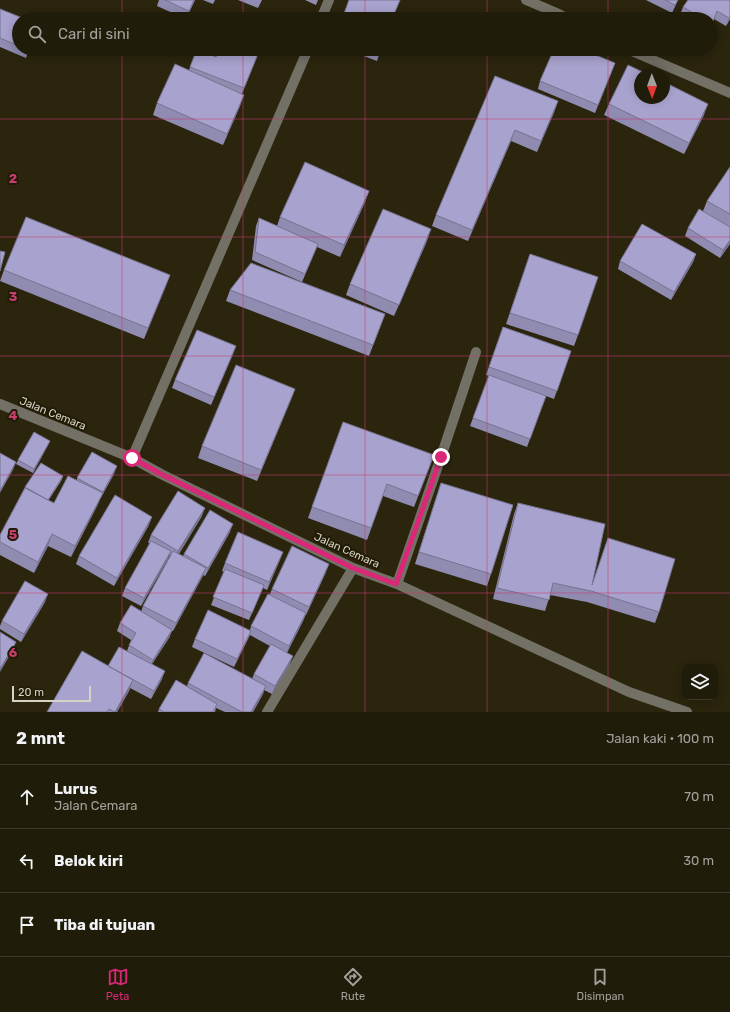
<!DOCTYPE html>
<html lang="id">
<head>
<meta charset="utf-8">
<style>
  :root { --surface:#201c0a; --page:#2d2918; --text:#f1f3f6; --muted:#a2a19c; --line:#3d3a2b; --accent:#db2777 }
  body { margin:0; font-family:Rubik,sans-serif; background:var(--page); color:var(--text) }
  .controls { position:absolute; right:12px; bottom:12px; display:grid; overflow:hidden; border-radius:8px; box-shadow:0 2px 10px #0003 }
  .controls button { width:36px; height:36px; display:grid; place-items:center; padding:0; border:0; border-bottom:1px solid var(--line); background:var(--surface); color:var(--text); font:20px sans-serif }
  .compass { position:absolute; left:634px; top:68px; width:36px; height:36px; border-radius:50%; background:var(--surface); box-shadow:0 2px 10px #0003; rotate:179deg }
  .scale { position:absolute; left:12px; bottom:10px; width:79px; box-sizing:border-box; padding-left:4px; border:2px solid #d6d2c5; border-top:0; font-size:11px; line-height:14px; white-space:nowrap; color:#d6d2c5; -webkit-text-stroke:3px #211b05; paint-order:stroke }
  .stop { position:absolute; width:12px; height:12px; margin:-9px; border:3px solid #db2777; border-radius:50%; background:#fff }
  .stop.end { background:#db2777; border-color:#fff; box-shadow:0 1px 4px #0008 }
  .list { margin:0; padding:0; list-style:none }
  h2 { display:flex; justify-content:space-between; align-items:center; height:52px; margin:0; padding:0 16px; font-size:17px }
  h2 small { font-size:13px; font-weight:400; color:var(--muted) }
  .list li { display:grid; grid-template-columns:26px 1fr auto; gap:12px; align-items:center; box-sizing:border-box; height:64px; padding:0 16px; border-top:1px solid var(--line) }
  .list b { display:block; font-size:15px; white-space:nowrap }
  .list p { margin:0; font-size:13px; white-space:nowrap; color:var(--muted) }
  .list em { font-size:13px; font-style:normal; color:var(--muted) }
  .icon { flex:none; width:22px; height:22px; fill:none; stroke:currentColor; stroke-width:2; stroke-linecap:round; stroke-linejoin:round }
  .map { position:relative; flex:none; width:730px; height:712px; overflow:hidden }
  .search { position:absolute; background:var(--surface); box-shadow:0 2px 10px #0003; left:12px; right:12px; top:12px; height:44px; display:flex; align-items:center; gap:10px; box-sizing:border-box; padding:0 14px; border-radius:22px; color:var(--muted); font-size:15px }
  .sheet { height:244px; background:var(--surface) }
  nav { display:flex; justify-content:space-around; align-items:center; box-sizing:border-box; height:56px; border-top:1px solid var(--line); background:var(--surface); font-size:11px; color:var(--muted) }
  nav a { display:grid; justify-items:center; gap:2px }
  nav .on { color:var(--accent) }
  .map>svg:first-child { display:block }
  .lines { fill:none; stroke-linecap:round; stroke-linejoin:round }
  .minor { stroke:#737166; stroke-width:10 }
  .wall { fill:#908cb1 }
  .shaded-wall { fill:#767290 }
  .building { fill:#a8a3ce; stroke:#767290 }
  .route { stroke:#db2777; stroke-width:5 }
  .grid { fill:none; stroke:#c63d70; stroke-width:1; stroke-opacity:0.55 }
  .labels { text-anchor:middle; stroke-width:4; stroke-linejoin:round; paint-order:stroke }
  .street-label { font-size:11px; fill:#d6d2c5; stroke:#211b05 }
  .grid-label { font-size:13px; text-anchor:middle; font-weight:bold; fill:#c63d70; stroke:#211b05; stroke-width:4; stroke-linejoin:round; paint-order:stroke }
</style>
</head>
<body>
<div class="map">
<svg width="730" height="712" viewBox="0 0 730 712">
  <rect width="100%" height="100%" fill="#2b250e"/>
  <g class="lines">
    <path class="minor" d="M526,0l33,14 9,5
      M321,19l8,-19
      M627,49l103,44
      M0,404l132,54 29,16 192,94 44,16 232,108 58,20
      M132,458l176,-409
      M397,584l44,-127 35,-105
      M267,712l86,-144"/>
  </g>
  <path class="wall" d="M159,0h36l-9,19 -29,-13z
    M203,0h12l-2,4z
    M238,0h24l-4,8z
    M305,0h13l-2,5z
    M646,0h32l-6,13z
    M730,0v19l-4,7 -12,-7 -3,8v-8h-24l-7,-4 3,-8z
    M0,9l19,10v30h10l-3,9 -26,-11z
    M197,49l19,8 42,-3 -16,40 -2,12 -17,39 -70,-30 4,-12 32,-33z
    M345,49h36l-4,12z
    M615,63l-20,50 -57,-24 2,-8z
    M495,76l63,25 -21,51 -26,-11 -43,100 -36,-15 4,-11z
    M609,104l95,11 -20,39 -80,-39z
    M730,167v77l-10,14 -35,-22 3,-8 15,-17 4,-10z
    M369,191l-4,11 -25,55 -23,-10 -15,35 -50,-22 4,-34 3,-8 18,8 3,-9z
    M427,241l-33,75 -48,-21 4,-11z
    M530,254l48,81 -4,11 -68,-22z
    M696,254l-3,8 -22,38 -53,-31 2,-8z
    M4,270l166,5 -26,64 -144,-58z
    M230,290l155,24 -16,42 -143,-55z
    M503,327l68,24 -17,48 -8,-3 -19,51 -57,-21 19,-50 -3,-1z
    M233,354l-22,51 -39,-17 3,-8z
    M295,389l-38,92 -59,-23 4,-12z
    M343,422l91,33 -20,52 -31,-11 -16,44 -59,-22z
    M50,441l-2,4 -15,28 -17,-9 2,-4z
    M114,474l-14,25 -2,5 -27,53 -23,-11 -14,27 -34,-18v-20l25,-48 38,-11 -2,5 -13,20 6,2 23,-23v-2z
    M441,483l50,91 -4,12 -72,-22z
    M518,503l75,80 15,-45 51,74 -4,11 -68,-21 -37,-7 -5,16 -52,-12 21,-85z
    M202,516l-23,38 4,2 1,-2 46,-22 -25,44 -2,-1 -30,56h-1l-3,7 -17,26 10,15 -11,20 -21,-11 -1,3 -12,21h-70l61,-46 19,-15 4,-11 -14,-9 3,-8 21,-11 2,-6 27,-50 -1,-1 -1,4 -27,47 -19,-10 3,-8 25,-45h-2l3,-8z
    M149,525l-35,61 -38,-22 3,-8z
    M283,552l-16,38 -4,-2 -14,32 -38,-15 13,-33 -2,-1 3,-8z
    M326,572l-20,43v-1l-3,7 -16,32 3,11 -18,30 -8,-4 -1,4 -10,18h-28l-9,-4 -1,4h-57l1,-3 28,-23 1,-3 64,-4 2,-5 16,-28 -20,-11 -16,32 -42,-20 3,-8 55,-9 1,-4 19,-32 2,-5z
    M45,602l-24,40 -21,-13v-3l2,-5z"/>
  <path class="shaded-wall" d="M194,0h1l-9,19 3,-8z
    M678,0l-6,13 3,-8z
    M730,16v3l-4,7 3,-8z
    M615,63l-3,8 -17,42 3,-8z
    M244,95l-4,11 -17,39 4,-11z
    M558,101l-4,12 -17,39 4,-11z
    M708,104l-4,11 -20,39 5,-11z
    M515,130l-4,11 -43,100 4,-11z
    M369,191l-4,11 -25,55 4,-12z
    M431,229l-4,12 -33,75 5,-11z
    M730,240v4l-10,14 3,-8z
    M696,254l-3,8 -22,38 3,-8z
    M170,275l-4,11 -22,53 4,-11z
    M236,346l-3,8 -22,51 3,-8z
    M295,389l-4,11 -34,81 4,-11z
    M50,441l-2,4 -15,28 1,-4z
    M16,462l-3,8 -13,23v-2z
    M117,466l-3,8 -14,25 -2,5 -27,53 4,-11 28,-54z
    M63,476l-2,5 -15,23 2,-4z
    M205,508l-3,8 -27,43 3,-8z
    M152,517l-3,8 -35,61 3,-8z
    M233,524l-3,8 -25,44 3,-8z
    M52,534l-4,12 -14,27 4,-11z
    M171,551l-3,8 -27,47 3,-8z
    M283,552l-3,8 -13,30 2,-8z
    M329,564l-3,8 -20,43 3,-8z
    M206,568l-3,8 -30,55 3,-8z
    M48,594l-3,8 -24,40 3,-8z
    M306,613l-3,8 -17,33 3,-8z
    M172,630l-3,8 -19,29 3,-7z
    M251,631l-3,8 -14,28 3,-8z
    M16,642l-3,8 -13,22v-3z
    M293,656l-3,8 -18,30 3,-8z
    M165,671l-3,8 -11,20 3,-8z
    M133,680l-4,11 -12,21h-3z
    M266,686l-3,8 -10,18h-2z"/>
  <path class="building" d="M165,0h29l-5,11z
    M349,0h51l-8,19h-50z
    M665,0h13l-3,5z
    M688,0h42v16l-1,2 -12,-7 -5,13 -1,-1v-4h-8l-20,-12z
    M0,9l25,10h-6v27l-19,-8z
    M197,49l19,8 3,-8h26l13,5 -14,34 -54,-21z
    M370,49h11l-1,4z
    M554,49h27l34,14 -17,42 -58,-24z
    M175,64l69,31 -17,39 -70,-31z
    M628,65l19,9h-7v24h24v-16l44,22 -19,39 -80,-39z
    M495,76l63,25 -17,40 -26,-11 -43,100 -36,-15z
    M305,162l64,29 -25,54 -64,-28z
    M730,167v47l-23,-13z
    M383,209l48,20 -32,76 -49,-21z
    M699,209l31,18v13l-7,10 -35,-22z
    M26,217l144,58 -22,53 -144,-58z
    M259,218l59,26 -13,30 -50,-22z
    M642,224l54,30 -22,38 -54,-31z
    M0,251l5,1 -5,19z
    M530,254l68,23 -20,58 -68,-22z
    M251,263l134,51 -12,31 -143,-55z
    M503,327l68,24 -14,40 -68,-24z
    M197,330l39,16 -22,51 -39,-17z
    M236,365l59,24 -34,81 -59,-24z
    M489,375l57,21 -16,43 -57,-21z
    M343,422l91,33 -16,41 -31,-12 -16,44 -59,-21z
    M34,432l16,9 -16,28 -16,-9z
    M92,452l25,14 -14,26 -26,-14z
    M0,453l16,9 -16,29z
    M41,463l22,13 -15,24 -23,-13z
    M68,476l35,17 -28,53 -23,-12 -14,28 -38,-20v-7l25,-47 29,15z
    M441,483l72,22 -22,69 -72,-22z
    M178,491l27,17 -27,43 -27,-16z
    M115,495l37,22 -35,61 -38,-22z
    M518,503l87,21 -13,61 16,-47 67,21 -16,53 -68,-21 -38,-8 -4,17 -52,-12z
    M210,510l23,14 -25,44 -24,-14z
    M238,532l45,20 -14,30 -44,-19z
    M151,541l20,10 -27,47 -19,-10z
    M292,546l37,18 -20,43 -37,-18z
    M173,551l33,17 -30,55 -33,-17z
    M225,569l39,16 -12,28 -39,-16z
    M25,581l23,13 -24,40 -22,-13z
    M268,594l38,19 -17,33 -38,-20z
    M131,605l41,25 -19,30 -24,-15 7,-12 -16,-10z
    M208,610l43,21 -14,28 -42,-20z
    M0,632l16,10 -16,27z
    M271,644l22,12 -18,30 -21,-12z
    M119,647l46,24 -11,20 -46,-25z
    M82,651l51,29 -18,32 -6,-3 -2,3h-60z
    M204,653l62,33 -15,26h-9l-54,-29z
    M176,680l41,24 -4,8h-49l-5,-3z"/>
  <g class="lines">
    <path class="route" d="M132,458l29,16 192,94 43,16 45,-127"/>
  </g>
  <path class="grid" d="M122,0v19M243,0v19M365,0v19M487,0v19M608,0v19M122,49v663M243,49v663M365,49v663M487,49v663M608,49v663M0,119h730M0,237h730M0,356h730M0,475h730M0,593h730"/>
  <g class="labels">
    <g class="street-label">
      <text transform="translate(53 413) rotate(22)" y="4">Jalan Cemara</text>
      <text transform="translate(347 550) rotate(24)" y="4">Jalan Cemara</text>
    </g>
  </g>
  <g class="grid-label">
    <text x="13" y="183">2</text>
    <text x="13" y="301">3</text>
    <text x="13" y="420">4</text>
    <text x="13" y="539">5</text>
    <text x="13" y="657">6</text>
  </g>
</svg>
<div class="controls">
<button><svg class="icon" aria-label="layers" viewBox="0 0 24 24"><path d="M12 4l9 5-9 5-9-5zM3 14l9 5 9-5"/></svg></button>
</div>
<svg class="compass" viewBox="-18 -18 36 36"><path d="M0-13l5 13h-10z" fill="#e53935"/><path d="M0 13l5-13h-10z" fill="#a2a19c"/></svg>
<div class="scale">20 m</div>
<div class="stop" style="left:132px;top:458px"></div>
<div class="stop end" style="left:441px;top:457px"></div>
<div class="search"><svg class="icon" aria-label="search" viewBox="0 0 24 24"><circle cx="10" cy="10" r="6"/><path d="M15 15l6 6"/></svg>Cari di sini</div>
</div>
<section class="sheet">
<h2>2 mnt<small>Jalan kaki · 100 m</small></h2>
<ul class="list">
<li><svg class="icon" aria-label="ahead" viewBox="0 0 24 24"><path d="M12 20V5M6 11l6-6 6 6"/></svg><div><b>Lurus</b><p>Jalan Cemara</p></div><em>70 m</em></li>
<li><svg class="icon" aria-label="left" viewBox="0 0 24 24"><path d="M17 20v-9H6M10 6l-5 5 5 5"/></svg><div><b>Belok kiri</b></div><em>30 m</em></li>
<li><svg class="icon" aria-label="arrive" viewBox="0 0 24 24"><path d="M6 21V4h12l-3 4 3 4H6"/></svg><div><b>Tiba di tujuan</b></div></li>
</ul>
</section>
<nav>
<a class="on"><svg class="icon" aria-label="map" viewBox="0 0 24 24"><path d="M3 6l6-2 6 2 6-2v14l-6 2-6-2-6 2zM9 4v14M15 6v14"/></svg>Peta</a>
<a><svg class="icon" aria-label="directions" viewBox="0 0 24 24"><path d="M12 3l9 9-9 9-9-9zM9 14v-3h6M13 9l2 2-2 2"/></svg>Rute</a>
<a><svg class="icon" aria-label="saved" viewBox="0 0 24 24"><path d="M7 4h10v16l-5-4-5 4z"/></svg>Disimpan</a>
</nav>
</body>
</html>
